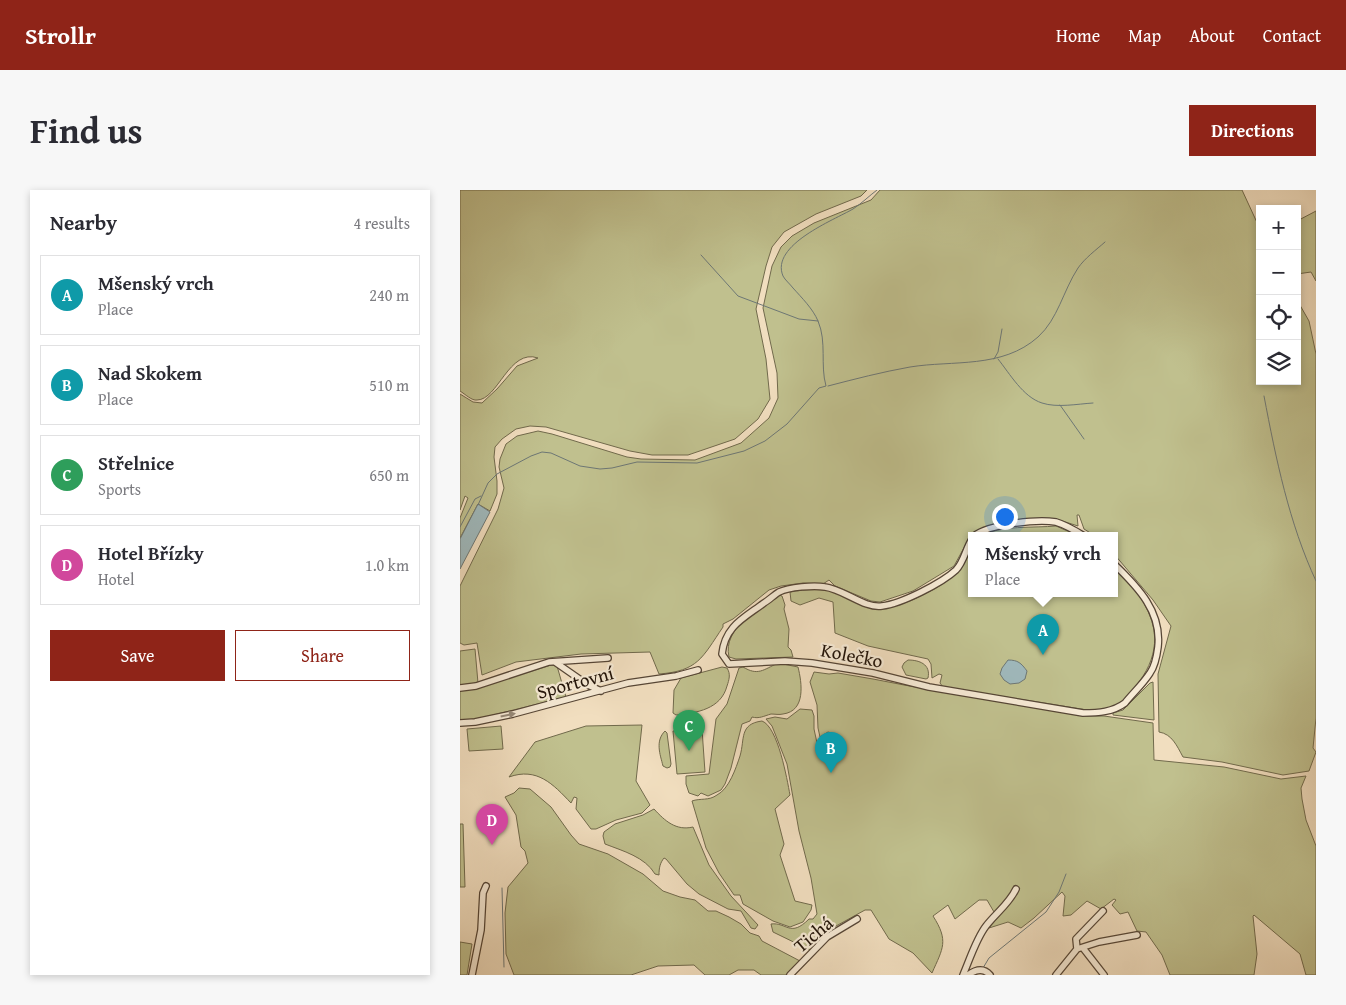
<!DOCTYPE html>
<html lang="en">
<head>
<meta charset="utf-8">
<style>
  :root { --surface:#fff; --page:#f7f7f7; --text:#2b2b33; --muted:#7c7c81; --line:#e1e1e2; --accent:#8f2418 }
  body { margin:0; font-family:"Gentium Book Plus",serif; background:var(--page); color:var(--text) }
  .controls { position:absolute; right:15px; top:15px; display:grid; overflow:hidden; border-radius:0px; box-shadow:0 2px 8px #0003 }
  .controls button { width:45px; height:45px; display:grid; place-items:center; padding:0; border:0; border-bottom:1px solid var(--line); background:var(--surface); color:var(--text); font:25px sans-serif }
  .you { position:absolute; left:544px; top:326px; width:18px; height:18px; margin:-12px; border:4px solid #fff; border-radius:50%; background:#1a73e8; box-shadow:0 0 0 8px #1a73e833 }
  .badge { display:grid; place-items:center; width:32px; height:32px; border-radius:50%; background:var(--accent); color:#fff; font-size:16px; font-weight:700 }
  .pin { position:absolute; translate:-50% -41px; filter:drop-shadow(0 1px 2px #0008) }
  .pin::after { content:''; position:absolute; top:26px; width:18px; height:15px; background:inherit; clip-path:polygon(0 0,100% 0,50% 100%) }
  .popup { position:absolute; left:508px; top:342px; width:150px; height:65px; box-sizing:border-box; display:grid; place-content:center; border-radius:0px; background:var(--surface); filter:drop-shadow(0 1px 4px #0005); font-size:16px; white-space:nowrap; color:var(--muted) }
  .popup b { font-size:19px; color:var(--text) }
  .popup::after { content:''; position:absolute; left:50%; top:100%; margin-left:-10px; border:10px solid transparent; border-top-color:var(--surface) }
  .list { margin:0; padding:0; list-style:none }
  h2 { display:flex; justify-content:space-between; align-items:center; height:65px; margin:0; padding:0 20px; font-size:21px }
  h2 small { font-size:16px; font-weight:400; color:var(--muted) }
  .list li { display:grid; grid-template-columns:32px 1fr auto; gap:15px; align-items:center; box-sizing:border-box; height:80px; margin:0 10px 10px; padding:0 10px; border:1px solid var(--line); border-radius:0px }
  .list b { display:block; font-size:19px; white-space:nowrap }
  .list p { margin:0; font-size:16px; white-space:nowrap; color:var(--muted) }
  .list em { font-size:16px; font-style:normal; color:var(--muted) }
  .actions { display:flex; gap:10px; padding:15px 20px }
  .actions a { flex:1; padding:11px 0; border:1px solid var(--accent); border-radius:0px; text-align:center; font-size:18px; color:var(--accent) }
  .actions .main { background:var(--accent); color:#fff }
  .icon { flex:none; width:28px; height:28px; fill:none; stroke:currentColor; stroke-width:2; stroke-linecap:round; stroke-linejoin:round }
  .map { position:relative; flex:none; width:856px; height:785px; overflow:hidden; border-radius:0px }
  header { display:flex; align-items:center; gap:30px; box-sizing:border-box; height:70px; padding:0 25px; background:var(--accent); color:#fff }
  header strong { font-size:24px }
  nav { display:flex; gap:28px; margin-inline-start:auto; font-size:18px }
  .intro { display:flex; align-items:center; justify-content:space-between; box-sizing:border-box; height:120px; padding:0 30px }
  h1 { margin:0; font-size:35px }
  .button { padding:12px 22px; border-radius:0px; background:var(--accent); color:#fff; font-size:18px; font-weight:700 }
  main { display:flex; gap:30px; padding:0 30px }
  aside { flex:1; background:var(--surface); border-radius:0px; box-shadow:0 2px 8px #0003 }
  .map>svg:first-child { display:block }
  .green { fill:#c0c08e; stroke:#716a4c }
  .water { fill:#9fb9bd; stroke:#6d7775 }
  .lines { fill:none; stroke-linecap:round; stroke-linejoin:round }
  .stream { stroke:#6d7775; stroke-width:1 }
  .minor-casing { stroke:#564636; stroke-width:8 }
  .minor { stroke:#f6ead5; stroke-width:5.5 }
  .oneway { fill:#978a79 }
  .labels { text-anchor:middle; stroke-width:4.5; stroke-linejoin:round; paint-order:stroke }
  .street-label { font-size:19px; fill:#221409; stroke:#f6ead5 }
</style>
</head>
<body>
<header>
<strong>Strollr</strong>
<nav><a>Home</a><a>Map</a><a>About</a><a>Contact</a></nav>
</header>
<div class="intro"><h1>Find us</h1><a class="button">Directions</a></div>
<main>
<aside>
<h2>Nearby<small>4 results</small></h2>
<ul class="list">
<li><span class="badge" style="background:#0f9aa8">A</span><div><b>Mšenský vrch</b><p>Place</p></div><em>240 m</em></li>
<li><span class="badge" style="background:#0f9aa8">B</span><div><b>Nad Skokem</b><p>Place</p></div><em>510 m</em></li>
<li><span class="badge" style="background:#2e9e5b">C</span><div><b>Střelnice</b><p>Sports</p></div><em>650 m</em></li>
<li><span class="badge" style="background:#d1479c">D</span><div><b>Hotel Břízky</b><p>Hotel</p></div><em>1.0 km</em></li>
</ul>
<div class="actions"><a class="main">Save</a><a>Share</a></div>
</aside>
<div class="map">
<svg width="856" height="785" viewBox="0 0 856 785">
  <rect width="100%" height="100%" fill="#f1debf"/>
  <filter id="stains"><feTurbulence type="fractalNoise" baseFrequency=".004" numOctaves="4"/><feColorMatrix values="0 0 0 0 .2 0 0 0 0 .09 0 0 0 0 .02 0 0 0 .5 -.17"/></filter>
  <radialGradient id="worn" r=".72"><stop offset=".6" stop-color="#630" stop-opacity="0"/><stop offset="1" stop-color="#630" stop-opacity=".3"/></radialGradient>
  <path class="green" d="M0,0h407l-6,6 -45,18 -32,18 -12,15 -6,19 -10,43 10,50 4,40 -12,20 -23,20 -47,16h-36l-22,-4 -84,-24 -16,-1 -14,3 -14,10 -7,8 -1,10 3,24v13l-7,17 -12,-7 -18,34v-20l8,-20 -3,-2 -5,14v-116l13,8 9,1 15,-14 20,-23 21,-8c-29,-10 -40,42 -61,42 -5,1 -12,-6 -17,-9z
    M420,0h362l18,39v152h37v-81l12,21 7,33v364l-3,30 3,4 -7,19 -26,4 -61,-13 -39,-5c-6,-11 -11,-23 -24,-25l-1,-58 13,-48 -18,-26 -39,-46v-18h-21l-1,-2 -8,-5 -5,-14h-2l1,11 -22,-7 -24,1 -51,9 -9,4 -18,33 -41,25 -33,11 -9,-1 -36,-15 -6,-6 -6,4 -20,-1 -22,3 -12,4 -36,29 -10,5v3c-21,31 -25,44 -64,47l-9,-22 -69,2 -65,8 -34,13 -5,-32 -13,2 -4,-2v-57l38,-77 6,-21 -5,-21 1,-8 6,-15 11,-8 21,-5 14,3 75,23 14,2 54,1 46,-17 28,-25 9,-20 -1,-25 -14,-65 9,-42 9,-19 11,-11 22,-13 57,-23z
    M856,21v70l-5,-9 -14,2v-53z
    M596,336l23,10h-98c19,-11 54,-8 75,-10z
    M512,358v46h142v-25c8,8 18,16 24,25 21,30 23,58 1,88 -6,7 -11,15 -18,20 -6,5 -14,7 -21,10l-157,-25 -3,-4 2,-8 -3,-1 -7,4 -1,-14 -3,-5 -60,-13 -33,-13 -2,-31 -14,-4 -19,7 -9,-4 -1,-9c16,-3 37,-4 53,2 9,4 17,11 27,14 22,6 74,-21 89,-37 6,-6 8,-16 13,-23z
    M319,405l3,1 3,9 -1,4 5,20 -1,18 3,3 2,7 -57,2 -7,-2c-7,-29 31,-48 50,-62z
    M15,459l3,34 -18,2v-34z
    M448,470c11,0 23,4 20,18l-2,1 -20,-4 -4,-8 2,-4z
    M318,473l20,4c4,16 8,44 -15,47 -4,1 -8,0 -12,0 -7,2 -12,5 -19,3l-2,4 -8,3 -11,44 -6,16 -4,6 -13,6 -7,-3 -3,3 -9,-3 -3,-9v-8l23,-2 7,-55 11,-15 12,-36 4,-1c15,9 20,3 35,-4z
    M91,475l6,1 9,31 -85,21 -21,3v-31l26,-5z
    M262,477l5,1c4,6 2,12 0,18 -6,23 -30,27 -51,29l-3,-2 1,-23 7,-12z
    M354,482l15,2 9,-1 35,6 31,6 183,31h17l49,7 1,37 70,7 57,12 25,-3 -5,12 1,11 4,21 10,26v129h-10l-6,-21 -46,-39 -1,1 4,38 -3,21h-84l-8,-20 -16,-23 -9,-1 -9,-19 -8,2 -8,-9 4,-5 -2,-1 -13,10 -14,-8 -16,14 -8,1 2,-20 -3,-4 -28,26 -13,10 -13,-6 -19,6 25,-30 -4,-1 -16,15 -7,-12h-8l-24,19 -7,-14 -15,11c16,25 10,32 -1,57l-19,-20 -24,-14 -18,-29h-6l-38,21 -17,19 -37,-18 -2,-8c16,-2 19,14 38,-5h4l4,-5 -6,-36 -12,-47 -12,-67 -15,-38 -6,-7 9,-2 12,2 13,-10 12,1 2,6v13l6,28 4,-3 1,-2 17,-7 -4,-10 -10,-3 -8,5 -2,-9 -1,-23 -7,-23z
    M693,492l1,38 -41,-5v-2l10,-3 27,-27z
    M302,531c16,6 25,58 28,74l-15,14 9,35 -4,11 15,46 17,4 -1,5 -8,12 -13,5 -17,-6 -30,-17 -3,-9h-6l-15,-22 -13,-25 -14,-47c8,-3 17,0 25,-6 12,-6 19,-27 23,-39 5,-17 -1,-32 22,-35z
    M182,535l-6,56 14,24 -8,8 -26,7 -20,9h-5l-15,-20 1,-11 -3,-1 -3,6c-18,-19 -34,-36 -62,-26l26,-35 51,-16z
    M41,536l2,23 -34,2 -2,-22z
    M242,539l3,43 -28,2 -4,-43z
    M205,541l2,2 4,31 -1,3 -3,1 -4,-2c-3,-12 -8,-25 2,-35z
    M59,598l11,1 21,18 20,28 8,9 29,10 35,20 20,17 17,6 15,3 13,11h8l13,6 12,7 9,9 9,3 3,5 38,20 -13,14h-26l-7,-5h-16l-9,5h-24l-11,-10 -36,1 -27,9h-117l-8,-21 -1,-41 3,-26 20,-24 -3,-12 -4,-4 -5,-32 -11,-18 9,-4z
    M194,619c11,12 22,22 39,18l16,38 22,31 27,29 -3,4 -4,-1 -10,-17 -13,-2 -29,-15 -12,-10 -21,-25 -2,-1c-4,5 -5,10 -5,17l-4,-1c-10,-17 -32,-23 -50,-30l-2,-8 1,-4 11,-8 28,-9z
    M0,634h3l2,63h-5z
    M0,752l12,2 -5,31h-7z"/>
  <path class="water" d="M18,314l12,8 -30,57v-30z
    M548,470c10,0 13,3 19,11l-2,8 -6,4 -9,1 -6,-4 -4,-6 2,-6z"/>
  <g class="lines">
    <path class="stream" d="M241,65l37,41 61,23 19,2
      M534,169l4,-7 4,-23
      M538,169c12,15 25,38 44,44 15,5 35,1 51,0
      M368,196c27,-7 54,-14 82,-19 43,-7 92,2 128,-30 20,-18 25,-46 40,-69 7,-10 18,-18 27,-26
      M804,206c12,63 25,127 52,185
      M600,215l24,34
      M18,315l10,-22 9,-9 34,-18 11,-4 9,1 29,13 20,3 12,-1 25,-6 60,1 47,-12 21,-10 22,-17 32,-36 7,-2c-6,-21 1,-44 -8,-65 -5,-12 -16,-23 -25,-33 -3,-4 -8,-8 -10,-12 -13,-31 51,-56 70,-67 8,-5 16,-13 24,-19
      M0,337l15,-28 6,-3
      M42,698l2,79
      M523,778l6,-10 57,-46 13,-20 7,-18"/>
    <g class="minor-casing">
      <path id="minor" d="M514,346c15,-12 63,-17 82,-14 10,3 20,9 28,14
        M512,349c-6,9 -8,23 -16,31 -14,13 -55,34 -74,36 -17,3 -39,-17 -57,-19 -11,-2 -36,0 -46,5 -5,3 -10,8 -15,11 -20,15 -39,23 -42,51l7,10 56,-3 27,2 61,10 56,14 154,26c15,0 30,-1 42,-10 8,-10 18,-19 25,-30 5,-7 7,-18 8,-26 4,-35 -20,-60 -44,-83
        M95,472l33,23 13,6
        M0,498l16,-2 73,-24 59,-4
        M0,533l15,-1 38,-8 115,-31 48,-7 22,-6
        M623,758l21,27
        M617,759l-1,-10 27,-28
        M12,785l9,-45 2,-37 3,-7
        M330,785l37,-38 30,-18
        M503,785c7,-16 13,-36 23,-49 10,-13 23,-22 30,-37
        M508,785c7,-5 15,-8 22,0
        M596,785l21,-26 22,-7 38,-7"/>
    </g>
    <use href="#minor" class="minor"/>
  </g>
  <defs><path id="oneway-solid" d="M-6-.8H1V-3.2L6.5 0L1 3.2V.8H-6Z" transform="scale(1.25)"/></defs>
  <use class="oneway" href="#oneway-solid" transform="translate(48 525) rotate(-12)"/>
  <g class="labels">
    <g class="street-label">
      <text transform="translate(392 465) rotate(11)" y="7">Kolečko</text>
      <text transform="translate(115 492) rotate(-15)" y="7">Sportovní</text>
      <text transform="translate(353 744) rotate(-40)" y="7">Tichá</text>
    </g>
  </g>
  <rect width="100%" height="100%" filter="url(#stains)"/>
  <rect width="100%" height="100%" fill="url(#worn)"/>
</svg>
<div class="controls">
<button>+</button>
<button>−</button>
<button><svg class="icon" aria-label="locate" viewBox="0 0 24 24"><circle cx="12" cy="12" r="6"/><path d="M12 2v4M12 18v4M2 12h4M18 12h4"/></svg></button>
<button><svg class="icon" aria-label="layers" viewBox="0 0 24 24"><path d="M12 4l9 5-9 5-9-5zM3 14l9 5 9-5"/></svg></button>
</div>
<div class="you"></div>
<div class="pin badge" style="left:583px;top:465px;background:#0f9aa8">A</div>
<div class="popup"><b>Mšenský vrch</b>Place</div>
<div class="pin badge" style="left:371px;top:583px;background:#0f9aa8">B</div>
<div class="pin badge" style="left:229px;top:561px;background:#2e9e5b">C</div>
<div class="pin badge" style="left:32px;top:655px;background:#d1479c">D</div>
</div>
</main>
</body>
</html>
